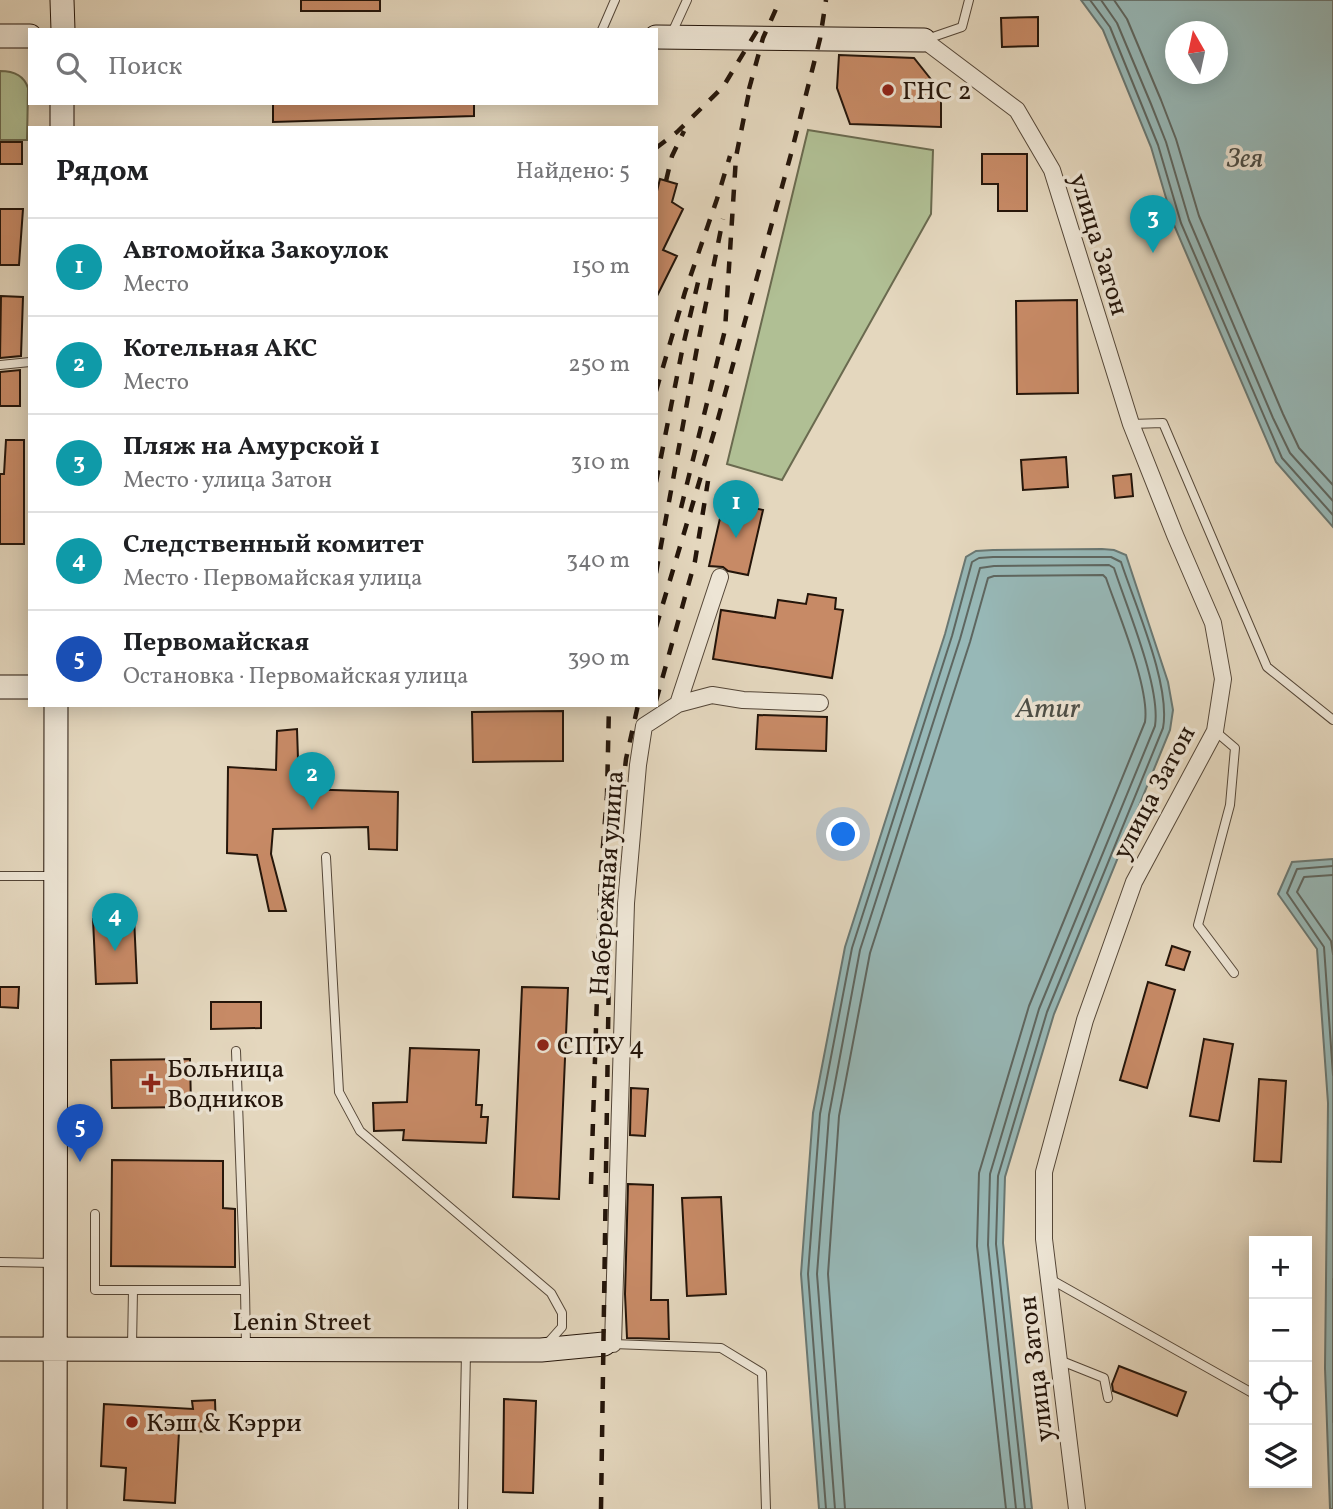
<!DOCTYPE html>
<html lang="ru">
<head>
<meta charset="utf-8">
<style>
  :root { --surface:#fff; --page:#f2f2f2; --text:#202124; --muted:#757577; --line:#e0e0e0; --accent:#7c3aed }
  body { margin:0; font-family:Vollkorn,serif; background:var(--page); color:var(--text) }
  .controls { position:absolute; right:21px; bottom:21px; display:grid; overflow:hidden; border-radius:0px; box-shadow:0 4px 18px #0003 }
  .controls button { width:63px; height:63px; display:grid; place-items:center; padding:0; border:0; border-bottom:2px solid var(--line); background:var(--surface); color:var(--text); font:35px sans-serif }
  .compass { position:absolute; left:1165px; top:21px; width:63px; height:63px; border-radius:50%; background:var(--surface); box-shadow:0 4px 18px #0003; rotate:351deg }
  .you { position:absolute; left:844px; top:835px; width:24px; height:24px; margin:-18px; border:5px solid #fff; border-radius:50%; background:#1a73e8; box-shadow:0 0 0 10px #1a73e833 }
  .badge { display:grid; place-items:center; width:46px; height:46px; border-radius:50%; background:var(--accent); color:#fff; font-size:23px; font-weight:700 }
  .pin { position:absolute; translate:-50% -58px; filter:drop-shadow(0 2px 4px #0008) }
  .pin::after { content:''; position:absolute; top:37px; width:24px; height:21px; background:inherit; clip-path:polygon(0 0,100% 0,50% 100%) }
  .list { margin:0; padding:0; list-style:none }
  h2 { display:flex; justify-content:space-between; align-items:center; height:91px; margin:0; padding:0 28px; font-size:30px }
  h2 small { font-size:23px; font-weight:400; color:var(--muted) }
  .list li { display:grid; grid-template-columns:46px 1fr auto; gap:21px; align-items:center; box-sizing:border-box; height:98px; padding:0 28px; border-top:2px solid var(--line) }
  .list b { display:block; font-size:26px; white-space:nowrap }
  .list p { margin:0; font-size:23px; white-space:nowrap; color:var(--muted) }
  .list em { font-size:23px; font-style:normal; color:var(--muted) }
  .icon { flex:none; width:38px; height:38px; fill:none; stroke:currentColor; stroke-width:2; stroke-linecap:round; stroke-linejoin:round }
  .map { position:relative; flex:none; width:1333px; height:1509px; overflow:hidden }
  .search { position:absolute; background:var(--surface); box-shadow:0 4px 18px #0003; left:28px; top:28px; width:630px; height:77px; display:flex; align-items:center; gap:18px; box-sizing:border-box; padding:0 24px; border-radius:0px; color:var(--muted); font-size:26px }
  .panel { position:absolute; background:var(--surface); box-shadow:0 4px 18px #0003; left:28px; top:126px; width:630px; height:581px; border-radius:0px }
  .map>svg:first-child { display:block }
  .green { fill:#b0bf94; stroke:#6a6a4f; stroke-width:2 }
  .water { fill:#97b8b7; stroke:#697772; stroke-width:2; fill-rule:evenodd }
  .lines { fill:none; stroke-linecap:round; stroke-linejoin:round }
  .shore { stroke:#5e6660; stroke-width:2 }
  .building { fill:#c78a66; stroke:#24150a; stroke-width:2 }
  .lane-casing { stroke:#544637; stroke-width:10 }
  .street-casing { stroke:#544637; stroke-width:18 }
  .secondary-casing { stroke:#24150a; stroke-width:25 }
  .lane { stroke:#ede5d5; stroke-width:8 }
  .street { stroke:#ede5d5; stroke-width:16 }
  .secondary { stroke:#ede5d5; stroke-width:23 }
  .rail { stroke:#24150a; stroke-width:4.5; stroke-dasharray:12 12; stroke-linecap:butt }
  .poi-dot { fill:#8f2418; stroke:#ede5d5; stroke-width:2.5 }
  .labels { text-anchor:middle; stroke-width:7; stroke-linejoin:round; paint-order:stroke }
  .poi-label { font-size:26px; fill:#24150a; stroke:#ede5d5; text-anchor:start }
  .street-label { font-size:26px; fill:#24150a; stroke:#ede5d5 }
  .water-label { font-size:28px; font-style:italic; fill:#4c4e47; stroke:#ede5d5 }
</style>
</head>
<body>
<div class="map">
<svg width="1333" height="1509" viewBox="0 0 1333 1509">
  <rect width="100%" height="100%" fill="#e4d7be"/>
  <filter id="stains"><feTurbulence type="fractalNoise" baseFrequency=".00286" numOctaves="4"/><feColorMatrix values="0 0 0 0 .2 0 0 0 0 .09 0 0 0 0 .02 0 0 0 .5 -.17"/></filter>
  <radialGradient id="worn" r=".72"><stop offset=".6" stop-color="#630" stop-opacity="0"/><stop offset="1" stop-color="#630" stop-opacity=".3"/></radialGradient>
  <path class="green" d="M0,71c13,0 24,4 28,17l-1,52h-27z
    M808,130l125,20 -2,64 -149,266 -55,-16z"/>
  <path class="water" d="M1081,0h252v527l-57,-65 -102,-237 -23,-78 -48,-117zM1176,32h42v42h-42z
    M993,550l109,-1 12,1 12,5 42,127 5,28 -3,20 -116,284 -49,163 -2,66 29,266h-213l-18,-235 12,-161 32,-166 100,-313 21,-77 10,-6z
    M1333,859v650h-3l-5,-141 3,-265 -11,-154 -39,-55 14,-32z"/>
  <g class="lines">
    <path class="shore" d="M1090,0l20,27 48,118 23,78 101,235 51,57
      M1101,0l16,23 34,81 15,38 23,78 84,198 17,35 43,48
      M1114,0l13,19 34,81 15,39 23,77 84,198 16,34 34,37
      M1333,866l-36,3 -10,24 37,54 9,128
      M1333,875l-29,2 -7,15 34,49 2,13
      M1333,1279v143
      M826,1509l-18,-235 12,-160 32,-166 100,-312 20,-74 7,-4 14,-1h118l10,5c14,43 50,123 42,166l-116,284 -49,164 -2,68 29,265
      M835,1509l-18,-235 12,-159 31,-165 100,-311 20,-71 14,-2 115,-1 5,3c13,40 47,119 41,158l-116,283 -49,165 -2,71 28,264
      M845,1509l-17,-235 11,-158 31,-163 100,-311 18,-64 6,-2 109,-1 3,3c12,35 44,110 39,144l-116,284 -50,167 -2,73 29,263"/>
  </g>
  <path class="building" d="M301,0h79v11h-79z
    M1038,17v29l-36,1 -1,-29z
    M839,55l75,3 27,34v35l-91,-3 -13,-36z
    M273,103h201v13l-201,6z
    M0,142h22v22h-22z
    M982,154h45v57h-29v-27h-16z
    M660,179l17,5 -5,18 11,7 -20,41 14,6 -21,42v-103z
    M0,209h23l-4,56h-19z
    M1,296l22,1 -2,59 -21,2z
    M1077,300l1,93 -61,1 -1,-93z
    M20,370v36h-20v-34z
    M6,440h18v104h-24v-70h4z
    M1066,457l2,30 -45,3 -2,-30z
    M1131,474l2,22 -18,2 -2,-22z
    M724,501l39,9 -15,65 -20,-4 -5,-4 -14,-1z
    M808,594l28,4 -1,11 8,1 -11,68 -119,-19 8,-49 54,8 3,-18 28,4z
    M563,711v50l-90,1 -1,-50z
    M758,715l69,2 -1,34 -70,-2z
    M297,729l2,60 99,3 -1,58 -28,-1 -1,-22 -95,2 -2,25 15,57h-17l-12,-56 -30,-2 1,-86 48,3 1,-39z
    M134,917l3,66 -41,1 -3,-65z
    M1172,946l18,6 -6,18 -18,-5z
    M1148,982l27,8 -28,98 -27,-8z
    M0,987h19l-1,21 -18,-1z
    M522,987l46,1 -9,211 -46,-2z
    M211,1002h50v26l-50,1z
    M1204,1039l29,5 -14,77 -29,-5z
    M410,1048l69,2 -3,55h6l-1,12h7l-2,26 -83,-3 1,-10 -30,1 -1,-28 34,-1z
    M190,1059l1,48 -79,1 -1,-48z
    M1259,1079l27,2 -5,81 -27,-1z
    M631,1088l17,1 -3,47 -15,-1z
    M112,1160l111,1v47l12,1v58l-124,-1z
    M628,1184l25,1 -2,115h17l1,39 -42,-1 -2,-44z
    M721,1197l5,97 -39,2 -5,-98z
    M1119,1366l67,26 -9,24 -64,-25 -1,-7z
    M504,1399l32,2 -3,92 -30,-1z
    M215,1400l1,31 -37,1 -4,71 -51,-3 2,-32 -25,-2 3,-62 89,5 -1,-8z"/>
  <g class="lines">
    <g class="lane-casing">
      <path id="lane" d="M602,30l13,-30
        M671,35l16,-35
        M927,39l35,-12 7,-27
        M0,365l30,-3
        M1131,424l32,-1 104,244 66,53
        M1215,731l20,17 -5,57 -32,120 36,48
        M326,857l13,235 21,39 191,162 11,20v14l-16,18
        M0,876h53
        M236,1051l9,239
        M95,1214v76h38
        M0,1262l53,1
        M1050,1279l204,115
        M613,1344l108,4 41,25 4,136
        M132,1346l1,-56h112l1,56
        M1059,1360l45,18 4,20
        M463,1509l3,-157"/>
    </g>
    <g class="street-casing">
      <path id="street" d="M924,40l93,70 35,60 79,254 44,111 38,88 10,56 -8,52 -81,151 -49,138 -41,152v67l33,270
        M678,704l42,-127
        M604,1344h9l13,-441 12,-138 6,-39 34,-22 34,-9 31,5 77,3"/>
    </g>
    <g class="secondary-casing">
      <path id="secondary" d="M62,0l1,30
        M0,36h30
        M656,37l268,3
        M62,128v-25
        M0,687h30
        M0,1349l541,1 63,-6
        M55,1509l1,-804"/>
    </g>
    <use href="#lane" class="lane"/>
    <use href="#street" class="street"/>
    <use href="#secondary" class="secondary"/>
    <path class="rail" d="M749,89l14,-51 17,-38
      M656,148l21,-16 46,-45 38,-63
      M666,181l6,-25 12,-25
      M656,391l29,-99 32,-93 13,-43
      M656,482l27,-136 16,-68
      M681,508l44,-178 11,-173 15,-75
      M656,573l41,-225 26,-129
      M656,627l62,-208 73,-265 29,-115 6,-39
      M656,701l39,-140 13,-80
      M591,1184l10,-313 6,-76 2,-90
      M601,1509l9,-610 16,-140 12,-54"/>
  </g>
  <g class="poi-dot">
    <circle cx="888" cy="90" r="7"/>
    <circle cx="543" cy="1045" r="7"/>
    <path d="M147.5 1072.5h7v7h7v7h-7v7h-7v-7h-7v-7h7z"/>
    <circle cx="132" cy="1422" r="7"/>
  </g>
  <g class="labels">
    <g class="poi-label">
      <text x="902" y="99">ГНС 2</text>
      <text x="557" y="1054">СПТУ 4</text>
      <text x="167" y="1077">Больница<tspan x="167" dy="30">Водников</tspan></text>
      <text x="146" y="1431">Кэш &amp; Кэрри</text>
    </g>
    <g class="street-label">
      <text transform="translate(1100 244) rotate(73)" y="9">улица Затон</text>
      <text transform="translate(1153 792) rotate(-62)" y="9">улица Затон</text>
      <text transform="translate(606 883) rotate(-86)" y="9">Набережная улица</text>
      <text x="302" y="1330">Lenin Street</text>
      <text transform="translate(1035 1369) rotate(-97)" y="9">улица Затон</text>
    </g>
    <g class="water-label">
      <text x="1245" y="167">Зея</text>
      <text x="1048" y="717">Amur</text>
    </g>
  </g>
  <rect width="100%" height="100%" filter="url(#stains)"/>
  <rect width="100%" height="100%" fill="url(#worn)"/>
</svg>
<div class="controls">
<button>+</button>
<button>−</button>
<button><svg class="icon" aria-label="locate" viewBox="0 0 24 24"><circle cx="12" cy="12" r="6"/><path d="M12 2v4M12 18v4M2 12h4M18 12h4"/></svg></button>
<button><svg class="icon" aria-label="layers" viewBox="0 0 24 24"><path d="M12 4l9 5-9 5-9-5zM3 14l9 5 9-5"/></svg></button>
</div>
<svg class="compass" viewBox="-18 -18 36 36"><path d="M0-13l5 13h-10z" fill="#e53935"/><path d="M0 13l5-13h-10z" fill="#757577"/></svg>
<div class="you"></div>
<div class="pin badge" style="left:736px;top:538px;background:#0f9aa8">1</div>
<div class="pin badge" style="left:312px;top:810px;background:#0f9aa8">2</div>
<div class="pin badge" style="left:1153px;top:253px;background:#0f9aa8">3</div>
<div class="pin badge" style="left:115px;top:951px;background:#0f9aa8">4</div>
<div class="pin badge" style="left:80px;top:1162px;background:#1a4fb4">5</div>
<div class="search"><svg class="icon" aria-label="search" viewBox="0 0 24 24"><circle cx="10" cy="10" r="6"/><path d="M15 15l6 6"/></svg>Поиск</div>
<section class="panel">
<h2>Рядом<small>Найдено: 5</small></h2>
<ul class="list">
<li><span class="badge" style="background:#0f9aa8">1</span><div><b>Автомойка Закоулок</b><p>Место</p></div><em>150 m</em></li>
<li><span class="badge" style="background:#0f9aa8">2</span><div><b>Котельная АКС</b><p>Место</p></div><em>250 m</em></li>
<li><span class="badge" style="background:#0f9aa8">3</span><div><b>Пляж на Амурской 1</b><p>Место · улица Затон</p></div><em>310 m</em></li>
<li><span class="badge" style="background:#0f9aa8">4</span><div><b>Следственный комитет</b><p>Место · Первомайская улица</p></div><em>340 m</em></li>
<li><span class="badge" style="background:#1a4fb4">5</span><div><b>Первомайская</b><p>Остановка · Первомайская улица</p></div><em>390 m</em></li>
</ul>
</section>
</div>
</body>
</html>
